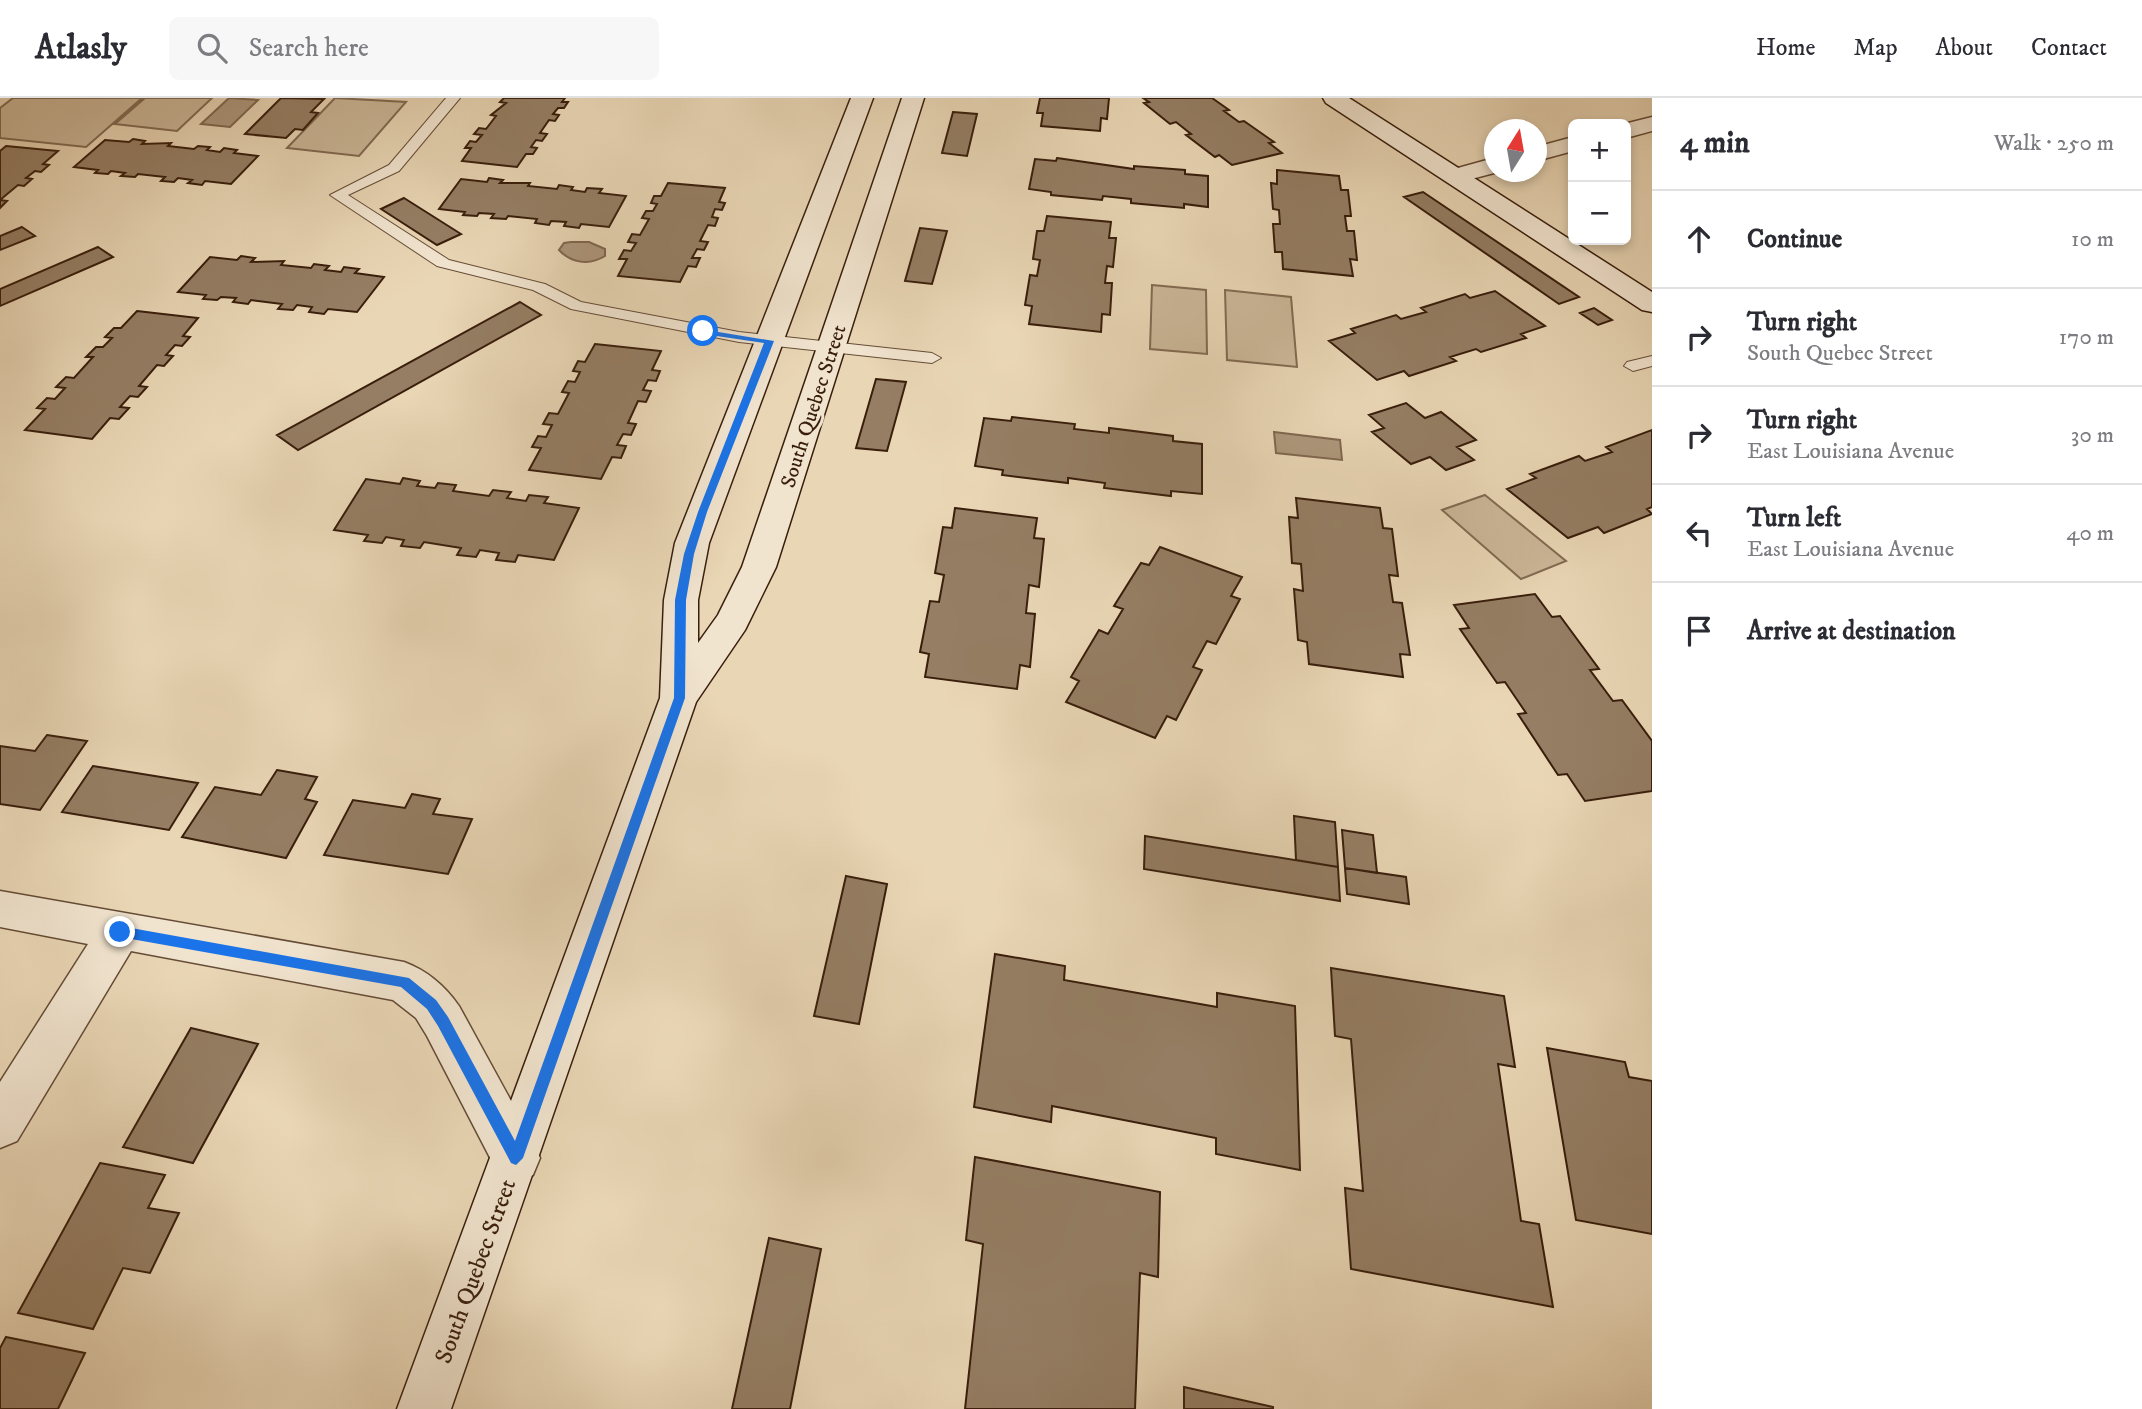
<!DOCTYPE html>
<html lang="en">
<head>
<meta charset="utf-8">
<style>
  :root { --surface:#fff; --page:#f7f7f7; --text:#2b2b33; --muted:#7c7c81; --line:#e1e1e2 }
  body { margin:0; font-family:"IM FELL DW Pica",serif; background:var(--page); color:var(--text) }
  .controls { position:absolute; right:21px; top:21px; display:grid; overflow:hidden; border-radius:10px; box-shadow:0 4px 10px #0003 }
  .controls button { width:63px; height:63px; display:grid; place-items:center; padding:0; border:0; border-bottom:2px solid var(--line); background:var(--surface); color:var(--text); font:35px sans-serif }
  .compass { position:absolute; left:1484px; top:21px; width:63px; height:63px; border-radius:50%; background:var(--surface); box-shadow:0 4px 10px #0003; rotate:11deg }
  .stop { position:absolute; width:21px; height:21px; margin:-16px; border:5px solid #1a73e8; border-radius:50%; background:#fff }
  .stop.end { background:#1a73e8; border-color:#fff; box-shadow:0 2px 7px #0008 }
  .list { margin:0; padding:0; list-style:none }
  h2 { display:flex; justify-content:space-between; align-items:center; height:91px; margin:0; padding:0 28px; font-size:30px }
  h2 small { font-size:23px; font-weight:400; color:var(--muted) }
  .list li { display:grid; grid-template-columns:46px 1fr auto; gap:21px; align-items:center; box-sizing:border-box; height:98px; padding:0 28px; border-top:2px solid var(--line) }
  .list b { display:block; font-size:26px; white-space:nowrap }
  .list p { margin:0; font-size:23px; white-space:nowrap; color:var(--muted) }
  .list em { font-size:23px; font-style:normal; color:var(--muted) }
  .icon { flex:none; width:38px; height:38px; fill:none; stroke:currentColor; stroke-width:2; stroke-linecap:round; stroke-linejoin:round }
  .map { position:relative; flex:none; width:1652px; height:1311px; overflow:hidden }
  header { display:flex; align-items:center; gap:42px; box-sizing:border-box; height:98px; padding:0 35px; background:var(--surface); border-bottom:2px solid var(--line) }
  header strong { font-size:33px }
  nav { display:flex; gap:38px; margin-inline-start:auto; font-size:24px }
  .search { width:490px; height:63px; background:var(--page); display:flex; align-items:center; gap:18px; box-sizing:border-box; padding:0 24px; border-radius:10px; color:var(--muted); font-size:26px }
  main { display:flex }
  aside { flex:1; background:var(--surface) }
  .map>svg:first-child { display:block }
  .green { fill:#cbb798; stroke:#826a52; stroke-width:2 }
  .water { fill:#ad977c; stroke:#7f674f; stroke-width:2 }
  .building { fill:#957e64; stroke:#391e0c; stroke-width:2 }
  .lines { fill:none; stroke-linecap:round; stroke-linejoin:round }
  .lane-casing { stroke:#654c36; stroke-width:2 }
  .street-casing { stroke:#654c36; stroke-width:3 }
  .secondary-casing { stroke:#391e0c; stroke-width:3 }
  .lane { fill:#f1e4cf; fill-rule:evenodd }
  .street { fill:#f1e4cf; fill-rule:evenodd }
  .secondary { fill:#f1e4cf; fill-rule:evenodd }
  .route { fill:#1a73e8 }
  .labels { text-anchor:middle; stroke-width:6; stroke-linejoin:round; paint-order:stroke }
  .far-street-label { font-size:21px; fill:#391e0c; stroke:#f1e4cf }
  .street-label { font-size:24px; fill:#391e0c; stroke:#f1e4cf }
</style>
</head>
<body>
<header>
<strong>Atlasly</strong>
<div class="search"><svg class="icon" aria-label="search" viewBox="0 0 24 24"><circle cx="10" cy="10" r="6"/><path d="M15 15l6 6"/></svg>Search here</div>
<nav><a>Home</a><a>Map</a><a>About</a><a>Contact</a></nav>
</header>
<main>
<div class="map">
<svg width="1652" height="1311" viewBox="0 0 1652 1311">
  <rect width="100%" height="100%" fill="#e9d6b5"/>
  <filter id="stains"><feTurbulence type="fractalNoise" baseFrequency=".00286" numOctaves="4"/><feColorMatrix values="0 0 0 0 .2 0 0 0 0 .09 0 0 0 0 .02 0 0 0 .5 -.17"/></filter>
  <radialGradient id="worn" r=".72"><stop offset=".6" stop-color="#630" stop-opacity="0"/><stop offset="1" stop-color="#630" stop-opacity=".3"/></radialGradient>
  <path class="green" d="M13,0h129l-56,49 -86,-9v-30z
    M145,0h67l-35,33 -62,-7z
    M335,0l71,4 -47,54 -72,-8z
    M1152,187l54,5 1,64 -57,-5z
    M1225,192l66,7 6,70 -70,-7z
    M1485,397l81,66 -45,18 -79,-69z"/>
  <path class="water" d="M229,0l29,2 -28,27 -29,-3z
    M571,144h18l16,7v7c-16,10 -34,7 -46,-6l5,-7z
    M1274,334l66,8 2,20 -66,-7z"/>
  <path class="building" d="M281,0l43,1 -13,13 7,1 -15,17 -8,-1 -9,9 -41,-4z
    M504,0h61l-3,4h6l-4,6h-6l-5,6 6,1 -4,6 -6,-1 -9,13 7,1 -5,7 -6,-1 -5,7 6,1 -4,6h-7l-9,13 -55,-6 9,-13h-6l5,-7 6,1 6,-7 -8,-1 5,-6 7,1 10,-13 -5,-1 15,-12 -6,-1z
    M1040,0h69l-2,21 -6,-1 -1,13 -59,-5 2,-13h-6z
    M1143,0h69l17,12 -5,1 15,11 5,-1 30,21 -5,1 13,10 -50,12 -13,-10 -4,2 -29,-22 5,-1 -15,-12 -6,2 -26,-21 5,-1z
    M953,14l24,2 -10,42 -25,-3z
    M133,41l12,2 -3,3 29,-1 -3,3 26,3 4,-3 12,1 -3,3 13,2 4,-4 13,2 -3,3 24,3 -27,28 -26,-3 -3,4 -14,-2 4,-3 -14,-2 -4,4 -13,-1 4,-4 -27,-3 -3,3 -14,-1 4,-3 -14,-2 -3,3 -13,-1 3,-3 -24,-3 31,-27 24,2z
    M6,48l52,5 -15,13 6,1 -8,7 -6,-1 -9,7 6,1 -8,7 -6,-1 -18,15 7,1 -7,7v-57z
    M1057,60l77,11v-3l51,4v4l23,2v31l-24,-3v4l-53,-5v-4l-28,-3 -1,4 -51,-5v-3l-22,-3 6,-30 21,2z
    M1277,72l62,6 2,14h7l3,26h-6l2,15h7l3,29 -7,-1 3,17 -70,-7 -1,-17h-7l-2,-28h7l-1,-14 -6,-1 -2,-26 6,1z
    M489,80l14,2 -3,3h30l-2,3 29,3 2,-4 14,2 -2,3 14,2 2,-4 15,1 -3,4 27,3 -17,31 -28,-3 -2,4 -15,-2 2,-4 -15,-1 -2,4 -14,-2 2,-4 -29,-3 -2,3 -15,-1 3,-4 -15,-1 -2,3 -14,-1 2,-3 -26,-3 22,-30 26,3z
    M668,85l57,5 -6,14 6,1 -3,7 -7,-1 -3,8 6,1 -3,8 -7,-1 -8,16 8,1 -4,8 -7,-1 -5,9h8l-4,9 -8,-1 -8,16 -62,-6 9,-17h-8l5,-9 7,1 5,-8 -8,-1 4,-8 8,1 9,-16 -7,-1 4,-7h7l4,-7 -6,-1 3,-7h7z
    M1423,94l156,105 -20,7 -155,-107z
    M404,100l57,36 -24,11 -56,-36z
    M1047,118l64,6 -2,16h7l-3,29 -6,-1 -2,17h7l-2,32 -8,-1 -1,18 -72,-8 3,-18 -7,-1 5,-30 7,1 3,-16 -7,-1 4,-28h7z
    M22,129l13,9 -35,14v-14z
    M920,130l27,3 -15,53 -27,-3z
    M98,149l15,10 -113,49v-17z
    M241,158l14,2 -4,4 33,-1 -3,4 30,3 3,-4 15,2 -4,4 16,2 3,-5 15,2 -4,4 29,4 -27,35 -29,-3 -4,5 -15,-2 3,-5 -15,-2 -4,5 -15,-1 4,-5 -31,-4 -3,4 -15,-2 3,-4 -15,-1 -4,3 -14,-1 3,-4 -28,-3 32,-35 27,3z
    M1495,193l50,35 -24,8 5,4 -45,14 -5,-3 -26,8 6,4 -47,15 -5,-5 -27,9 -48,-39 26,-8 -4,-4 45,-14 5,4 25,-7 -5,-4 44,-14 5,4z
    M520,204l21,13 -243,135 -21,-15z
    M1594,210l18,12 -14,5 -18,-12z
    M137,213l61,7 -15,18 7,1 -8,9 -7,-1 -9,10 7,1 -9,10 -7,-1 -18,21 8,1 -9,10 -8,-1 -10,11 9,1 -10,11 -9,-1 -18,21 -67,-9 20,-21 -8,-1 10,-10 8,1 10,-11 -9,-1 10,-10 8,1 19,-21h-7l10,-10h7l9,-9 -7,-1 9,-9h7z
    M595,246l66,7 -9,19 8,1 -4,10 -8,-1 -5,10 8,1 -5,11 -8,-1 -10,22 8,1 -5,11 -8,-1 -6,11 9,1 -5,12 -9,-1 -11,22 -72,-9 12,-22 -9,-1 6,-11 8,1 6,-12 -9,-1 6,-11 9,1 11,-21 -7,-1 6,-11 7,1 5,-10 -7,-1 5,-10 7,1z
    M876,281l30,3 -19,69 -31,-3z
    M1406,305l19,15 16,-6 35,28 -19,7 17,13 -28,10 -16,-13 -19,7 -39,-32 12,-4 -15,-13z
    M1012,319l63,7 -1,5 35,4v-5l64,8v5l29,3v50l-31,-3v5l-67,-8 1,-5 -37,-5v5l-66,-8 1,-5 -28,-4 9,-48 27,3z
    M1652,332v77l-5,2 5,5 -48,19 -6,-6 -30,11 -61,-49 29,-11 -6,-4 49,-18 6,5 27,-9 -6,-5z
    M403,380l17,3 -3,5 18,2 3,-5 18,2 -3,6 36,5 4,-6 18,2 -4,6 19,3 3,-6 19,2 -4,6 35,5 -25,52 -36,-5 -3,7 -19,-2 3,-7 -19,-3 -4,7 -19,-2 4,-7 -37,-6 -4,6 -19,-2 3,-6 -18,-3 -4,6 -18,-2 4,-6 -34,-5 32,-51 34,5z
    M1296,400l84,10 3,20 9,1 6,47 -9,-1 4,27 9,1 8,52 -10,-1 3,23 -94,-13 -2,-22 -9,-2 -4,-51 9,2 -2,-27 -9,-1 -3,-46 9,1z
    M955,410l82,10 -3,20 10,1 -5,48 -10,-2 -3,28 9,1 -5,53 -10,-2 -3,24 -92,-12 4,-23 -9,-2 10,-51 9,1 5,-27 -9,-2 8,-46 9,1z
    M1160,449l82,30 -11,19 9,3 -24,45 -9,-3 -14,26 9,3 -26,50 -9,-4 -12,22 -89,-36 13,-21 -8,-4 28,-47 9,4 15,-25 -9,-3 27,-43 8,2z
    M1535,496l17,23 8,-1 39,53 -9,1 23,31 9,-1 30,41v50l-67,10 -18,-27 -9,1 -40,-61 8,-1 -21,-31 -8,1 -37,-54 9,-1 -15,-23z
    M47,637l40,6 -47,69 -40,-6v-58l35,5z
    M93,668l105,17 -29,47 -107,-18z
    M277,672l40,7 -12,22 12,3 -31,56 -104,-21 33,-50 46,8z
    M412,696l28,5 -7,15 39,5 -24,55 -124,-19 29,-55 52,8z
    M1294,718l41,6 3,45 -42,-7z
    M1342,732l31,5 4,38 -32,-5z
    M1145,738l193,31 2,34 -196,-32z
    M1345,770l61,9 3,27 -62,-10z
    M846,778l41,8 -28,140 -45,-8z
    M995,856l70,12 -1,14 153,27v-14l78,13 5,164 -84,-16v-16l-164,-32 -1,16 -77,-15z
    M1331,870l173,28 11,71 -17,-3 23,157 18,3 14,83 -202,-38 -6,-81 18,3 -12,-152 -16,-3z
    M191,930l67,16 -65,119 -70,-16z
    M1547,950l78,14 4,15 23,4v153l-76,-14z
    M975,1059l185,35 -2,85 -18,-4 -5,136h-170l18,-165 -17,-4z
    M100,1065l65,12 -17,33 31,5 -29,60 -27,-5 -30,61 -75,-16z
    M769,1140l52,11 -31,160h-58z
    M6,1239l79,16 -27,56h-58v-61z
    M1184,1289l89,20v2h-89z"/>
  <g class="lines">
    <g class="lane-casing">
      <path id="lane" d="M446,0h14l-61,73 -51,24 101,65 96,24 36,18 158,30 193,21 9,5 -9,5 -193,-21 -168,-33 -38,-19 -96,-24 -107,-71 59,-30z
        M1652,258v10l-19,5 -9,-5 3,-4z"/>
    </g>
    <g class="street-casing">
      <path id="street" d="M1652,19v14l-26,7 -2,-14z
        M1573,39v14l-37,10v-14z
        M1494,60v14h4l-42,11 -9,-2 -3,-5 3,-5z
        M0,793l404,71c24,9 41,24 55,44l74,135 7,17 -7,17 -17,7 -17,-7 -72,-139 -11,-18 -23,-18 -262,-49 -114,190 -17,7v-66l88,-138 -88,-17z"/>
    </g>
    <g class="secondary-casing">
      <path id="secondary" d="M851,0h22l-164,445 -11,57v43l20,-28 24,-48 160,-469h22l-148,469 -31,63 -49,72 -245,707h-54l263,-711 4,-98 11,-57z
        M1323,0h26l303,194v20l-10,-2 -316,-207z"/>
    </g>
    <use href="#lane" class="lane"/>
    <use href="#street" class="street"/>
    <use href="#secondary" class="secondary"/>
  </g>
  <path class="route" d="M700,231l74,12 -67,171 -13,42 -8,46 -1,98 -162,460 -7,7 -5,-2 -73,-137 -11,-17 -26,-22 -281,-50 -6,-5 6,-6 289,52 27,22 12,17 67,124 159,-443 1,-98 9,-46 14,-42 66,-169 -61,-9z"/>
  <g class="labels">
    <g class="far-street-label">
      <text transform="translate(813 308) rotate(-72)" y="7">South Quebec Street</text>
    </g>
    <g class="street-label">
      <text transform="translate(475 1173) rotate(-70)" y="8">South Quebec Street</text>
    </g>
  </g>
  <rect width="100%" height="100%" filter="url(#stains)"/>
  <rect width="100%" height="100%" fill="url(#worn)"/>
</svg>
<div class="controls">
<button>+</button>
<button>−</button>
</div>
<svg class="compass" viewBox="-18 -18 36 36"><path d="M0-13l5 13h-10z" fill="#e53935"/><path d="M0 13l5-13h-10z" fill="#7c7c81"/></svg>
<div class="stop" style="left:703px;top:233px"></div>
<div class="stop end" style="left:120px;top:834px"></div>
</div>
<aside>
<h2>4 min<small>Walk · 250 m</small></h2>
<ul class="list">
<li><svg class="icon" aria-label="ahead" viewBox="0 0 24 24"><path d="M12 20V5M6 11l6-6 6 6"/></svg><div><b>Continue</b></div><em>10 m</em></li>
<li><svg class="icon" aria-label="right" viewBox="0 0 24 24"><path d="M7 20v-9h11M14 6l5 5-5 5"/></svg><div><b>Turn right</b><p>South Quebec Street</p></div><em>170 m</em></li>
<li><svg class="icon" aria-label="right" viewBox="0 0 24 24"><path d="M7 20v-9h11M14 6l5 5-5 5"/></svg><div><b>Turn right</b><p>East Louisiana Avenue</p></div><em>30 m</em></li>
<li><svg class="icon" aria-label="left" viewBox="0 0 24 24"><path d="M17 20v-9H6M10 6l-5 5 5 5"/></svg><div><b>Turn left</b><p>East Louisiana Avenue</p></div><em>40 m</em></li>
<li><svg class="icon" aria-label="arrive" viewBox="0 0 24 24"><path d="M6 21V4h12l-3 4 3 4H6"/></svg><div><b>Arrive at destination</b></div></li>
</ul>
</aside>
</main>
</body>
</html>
